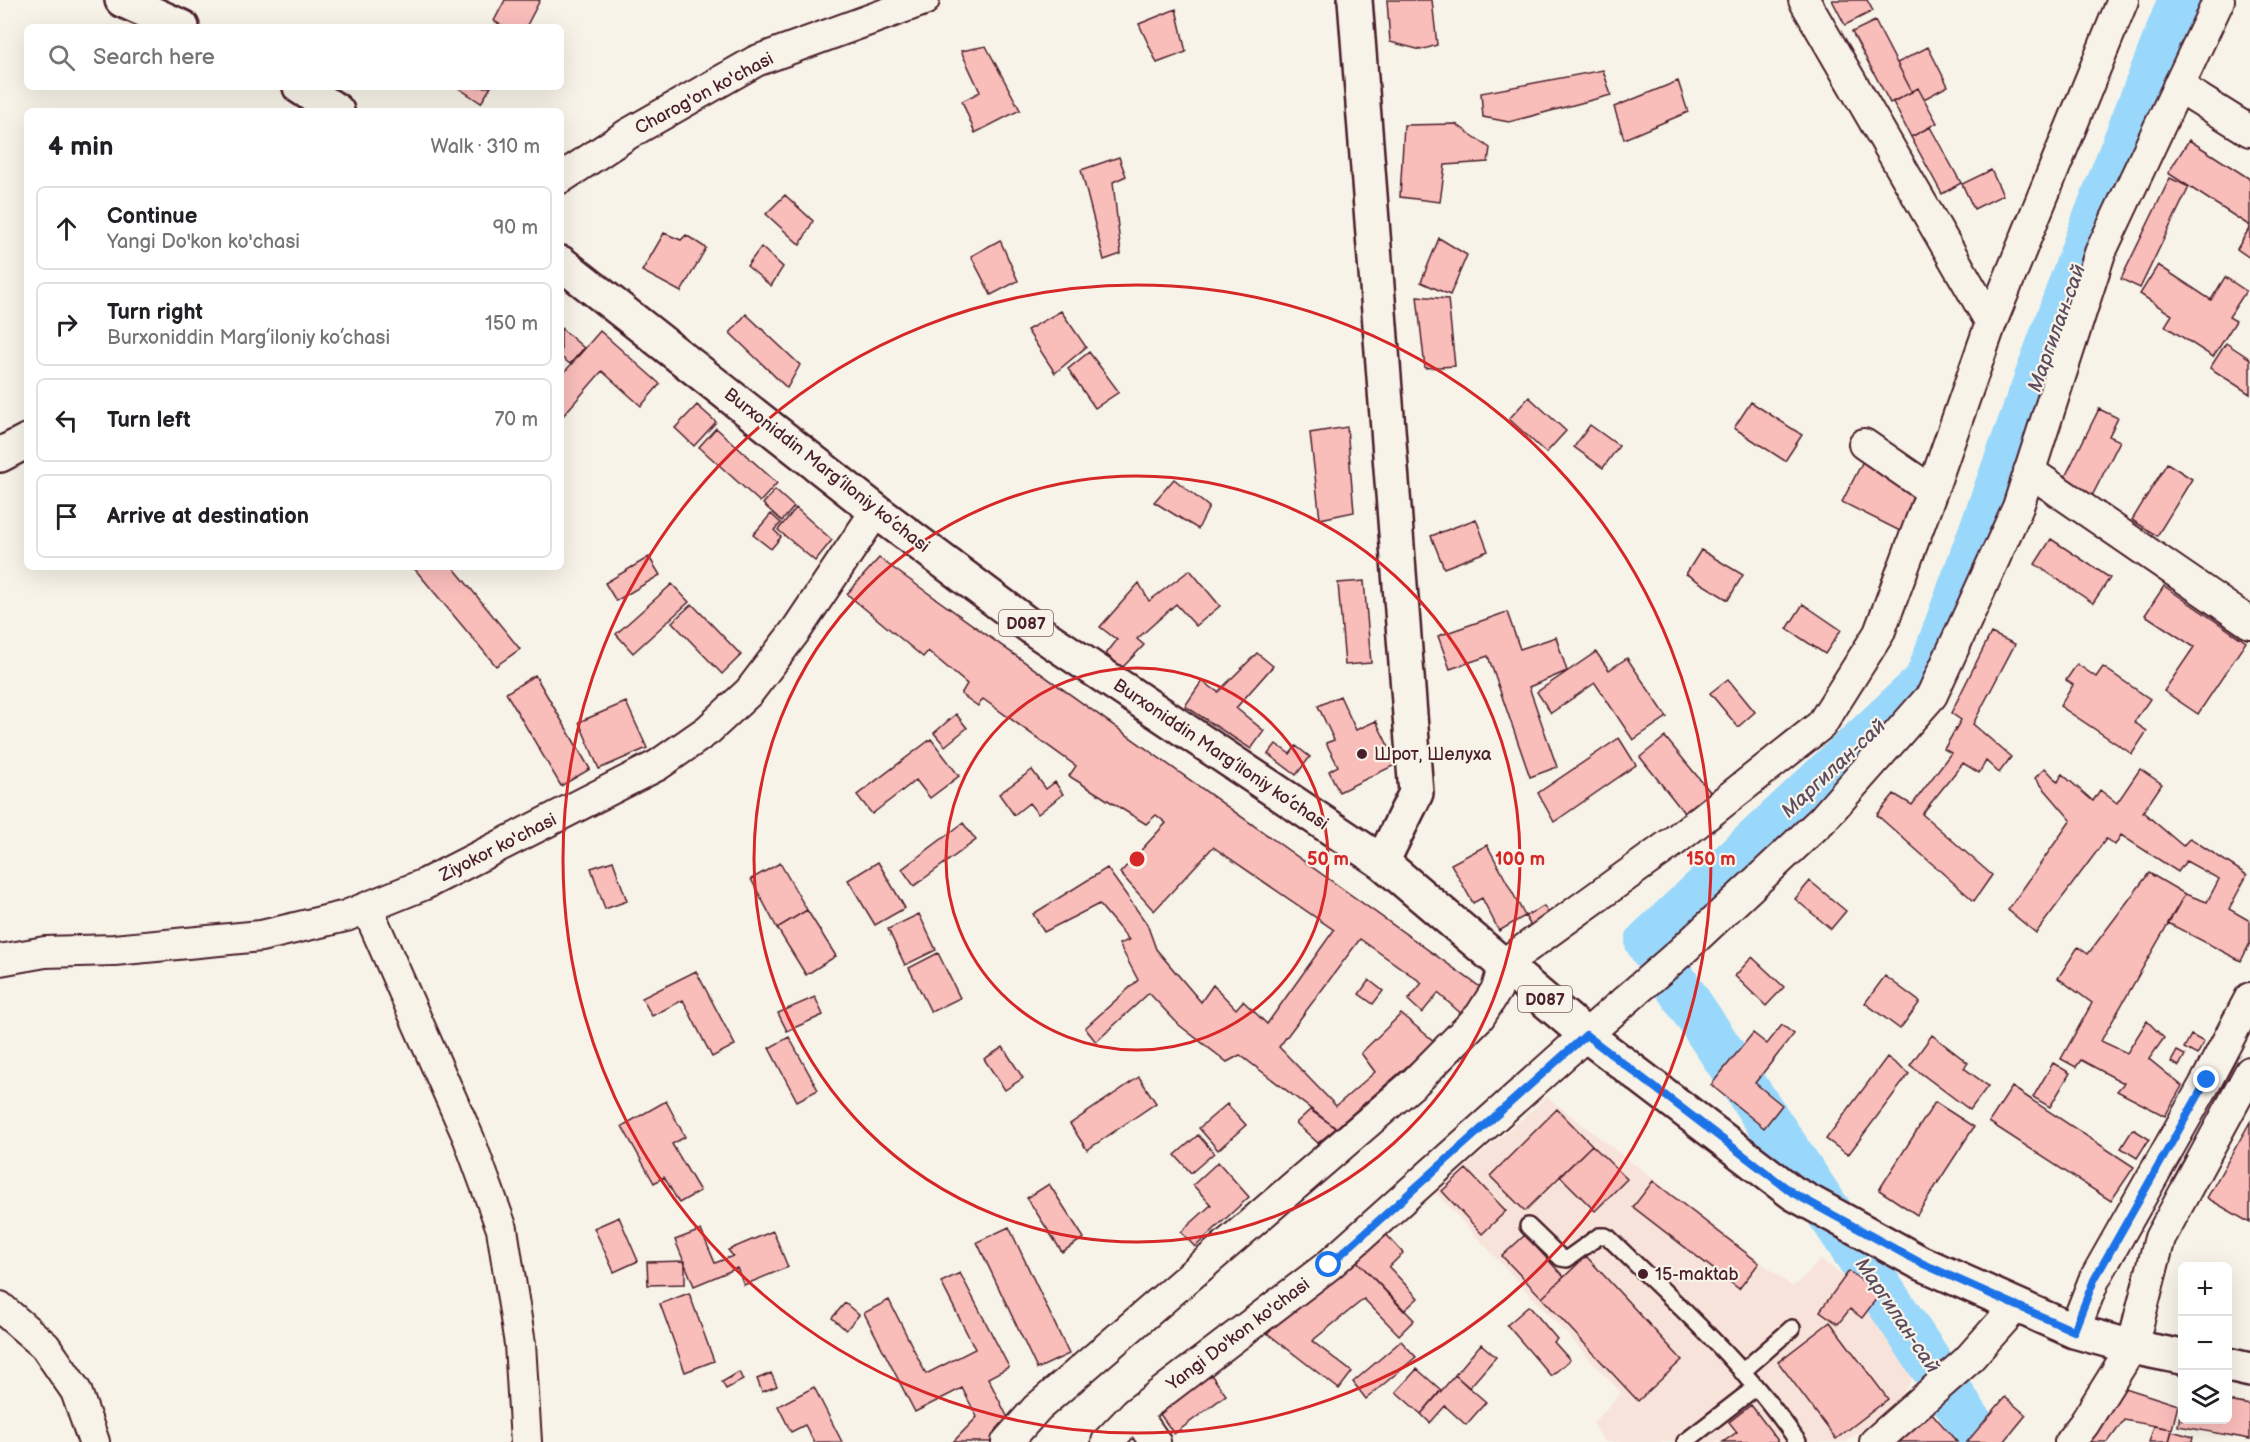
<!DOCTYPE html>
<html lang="en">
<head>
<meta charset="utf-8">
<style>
  :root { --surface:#fff; --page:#f2f2f2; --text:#202124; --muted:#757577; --line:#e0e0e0 }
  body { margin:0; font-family:"Balsamiq Sans",sans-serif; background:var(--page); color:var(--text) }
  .controls { position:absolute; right:18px; bottom:18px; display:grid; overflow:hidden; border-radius:9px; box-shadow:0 6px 24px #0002 }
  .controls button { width:54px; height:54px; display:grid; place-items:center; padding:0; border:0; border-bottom:2px solid var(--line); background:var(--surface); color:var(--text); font:30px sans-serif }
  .stop { position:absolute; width:18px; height:18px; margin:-14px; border:4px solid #1a73e8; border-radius:50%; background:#fff }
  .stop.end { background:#1a73e8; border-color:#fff; box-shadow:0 2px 6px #0008 }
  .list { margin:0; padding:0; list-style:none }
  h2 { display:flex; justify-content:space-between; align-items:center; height:78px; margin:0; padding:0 24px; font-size:26px }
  h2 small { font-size:20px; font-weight:400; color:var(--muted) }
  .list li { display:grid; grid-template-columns:39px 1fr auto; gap:18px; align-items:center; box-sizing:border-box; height:84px; margin:0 12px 12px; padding:0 12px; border:2px solid var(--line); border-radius:9px }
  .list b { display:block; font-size:22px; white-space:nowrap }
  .list p { margin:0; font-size:20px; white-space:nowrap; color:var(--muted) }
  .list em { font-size:20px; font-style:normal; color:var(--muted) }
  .icon { flex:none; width:33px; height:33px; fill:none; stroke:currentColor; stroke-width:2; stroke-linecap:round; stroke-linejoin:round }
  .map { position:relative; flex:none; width:2250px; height:1442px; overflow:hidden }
  .search { position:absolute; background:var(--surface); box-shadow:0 6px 24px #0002; left:24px; top:24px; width:540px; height:66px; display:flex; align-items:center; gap:15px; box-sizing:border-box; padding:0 21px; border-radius:9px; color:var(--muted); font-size:22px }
  .panel { position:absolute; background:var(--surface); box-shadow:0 6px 24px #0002; left:24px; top:108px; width:540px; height:462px; border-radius:9px }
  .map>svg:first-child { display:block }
  .built { fill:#f8e3da }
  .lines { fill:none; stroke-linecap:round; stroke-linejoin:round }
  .river { stroke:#9ad8fb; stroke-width:46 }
  .building { fill:#f9bdba; stroke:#4a1f2b; stroke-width:1.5 }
  .service-casing { stroke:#4a1f2b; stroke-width:20 }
  .minor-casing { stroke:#4a1f2b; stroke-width:34 }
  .tertiary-casing { stroke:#4a1f2b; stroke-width:38 }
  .secondary-casing { stroke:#4a1f2b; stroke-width:38 }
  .primary-casing { stroke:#4a1f2b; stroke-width:38 }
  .service { stroke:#f7f3e8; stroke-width:15 }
  .minor { stroke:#f7f3e8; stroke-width:30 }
  .tertiary { stroke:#f7f3e8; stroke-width:33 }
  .secondary { stroke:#f7f3e8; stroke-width:33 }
  .primary { stroke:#f7f3e8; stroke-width:33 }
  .route { stroke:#1a73e8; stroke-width:8 }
  .ring { fill:none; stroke:#d62828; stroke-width:3 }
  .poi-dot { fill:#4a1f2b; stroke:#f7f3e8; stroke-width:2 }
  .labels { text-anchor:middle; stroke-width:4.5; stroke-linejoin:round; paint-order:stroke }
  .shield { fill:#f7f3e8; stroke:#7e5f64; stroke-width:1.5 }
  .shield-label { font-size:16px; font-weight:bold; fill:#4a1f2b }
  .street-label { font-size:18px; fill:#4a1f2b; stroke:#f7f3e8 }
  .poi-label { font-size:18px; fill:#4a1f2b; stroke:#f7f3e8; text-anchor:start }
  .water-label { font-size:20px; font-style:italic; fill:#5e4d5f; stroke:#f7f3e8 }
  .centre { fill:#d62828; stroke:#f7f3e8; stroke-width:3 }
  .ring-label { font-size:18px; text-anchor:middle; font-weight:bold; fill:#d62828; stroke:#f7f3e8; stroke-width:4.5; stroke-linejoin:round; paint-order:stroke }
</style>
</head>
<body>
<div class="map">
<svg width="2250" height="1442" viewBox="0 0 2250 1442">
  <rect width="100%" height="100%" fill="#f7f3e8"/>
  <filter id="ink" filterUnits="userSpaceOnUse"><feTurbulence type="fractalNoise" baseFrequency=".0167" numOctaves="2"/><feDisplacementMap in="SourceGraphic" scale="12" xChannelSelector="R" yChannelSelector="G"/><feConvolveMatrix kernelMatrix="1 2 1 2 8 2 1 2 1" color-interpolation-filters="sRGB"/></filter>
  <g filter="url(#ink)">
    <path class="built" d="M1547,1097l246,190 28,-27 115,81 -39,62 -51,39h-242l-11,-19 28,-30 -185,-200z"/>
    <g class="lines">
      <path class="river" d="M1983,1442l-335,-500 279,-261 161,-443 93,-238"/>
    </g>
    <path class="building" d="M505,0h35l-14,27h-22l-10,-6z
      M1387,0h45l5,45 -16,5 -31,-8z
      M1832,0h35l6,11 -28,14z
      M1176,9l10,43 -29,11 -18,-39z
      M1875,21l37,71 -22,11 -38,-71z
      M986,46l34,64 -45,23 -13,-32 18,-9 -19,-41z
      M1928,47l20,39 -24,13 -6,-11 -6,4 -15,-29z
      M1603,70l8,25 -102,27 -26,-5 -2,-24z
      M1678,81l10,31 -64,27 -10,-32z
      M457,87h34l-10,16z
      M1918,88l19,35 -26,14 -18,-35z
      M1456,124l34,24 -2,14 -43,3 -5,37 -40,-5 4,-72z
      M1930,127l31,56 -19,11 -31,-57z
      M2189,140l61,39v47l-82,-53z
      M1119,157l7,19 -13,6 8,72 -17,6 -23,-90z
      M1991,170l12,25 -29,14 -12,-25z
      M2170,178l19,9 -49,101 -19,-9z
      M785,195l28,26 -13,24 -34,-31z
      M2250,227v31l-13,-9z
      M664,233l17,7 5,-5 20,13 -25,44 -39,-21z
      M1439,238l28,17 -17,40 -29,-13z
      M1000,240l18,41 -27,14 -20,-39z
      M761,247l22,20 -12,19 -24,-20z
      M2158,265l53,35 14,-23 21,14 -17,26 7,4 -23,36 -48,-31 7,-11 -32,-21z
      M1417,296l31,3 7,67 -30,2z
      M1061,311l25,36 -31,26 -28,-43z
      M746,314l54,51 -13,23 -57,-55z
      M561,328l23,20 -14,16 -9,-7z
      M600,331l60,53 -19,22 -39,-35 -41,47v-42z
      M2226,343l24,16v35l-40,-26z
      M1089,352l30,40 -24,16 -27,-39z
      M1529,397l37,34 -20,22 -37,-34z
      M1751,402l51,33 -17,26 -51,-33z
      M697,405l19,17 -22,24 -19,-18z
      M2099,409l19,9 -9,18 11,5 -28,55 -29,-15z
      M1590,425l29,21 -16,22 -29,-21z
      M1347,427l7,85 -34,7 -10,-86z
      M716,428l61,55 -17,19 -61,-55z
      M1864,459l59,31 -21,42 -60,-30z
      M2167,463l25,16 -35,57 -25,-16z
      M1174,479l35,28 -11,22 -44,-27z
      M775,490l19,17 -12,14 -19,-17z
      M796,508l36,32 -17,21 -37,-31z
      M771,514l10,9 -7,7 7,7 -10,12 -18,-14z
      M1476,519l12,32 -44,17 -13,-32z
      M2051,539l59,39 -17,25 -58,-39z
      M1701,550l42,25 -15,25 -42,-26z
      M649,557l11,18 -44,26 -11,-18z
      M879,558l608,434 -21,26 -28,-25 -16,20 -14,-13 14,-17 -62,-44 -81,108 57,59 39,-34 -14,-19 40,-39 34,28 -99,86 -96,-73 -13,7 -48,-37 -30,-32 -53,49 -11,-14 53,-48 -19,-36 10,-4 -30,-36 -55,28 -11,-18 74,-46 40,56 9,25 45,53 12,-17 23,24 7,-8 24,23 67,-94 -121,-83 -59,64 -34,-38 46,-50 -10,-8 -10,9 -77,-48 7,-10 -93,-67 -5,7 -17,-12 6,-10 -39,-33 -5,6 -76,-63z
      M413,567h40l67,82 -24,17z
      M1190,570l30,36 -24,20 -20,-22 -39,35 7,6 -22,23 -16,-14 11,-14 -17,-13 39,-44 10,18z
      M1364,581l7,82 -26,2 -7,-82z
      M672,584l17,18 -56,51 -17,-19z
      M2164,586l82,56 -48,72 -34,-23 30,-44 -49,-32z
      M692,604l49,51 -19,19 -50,-52z
      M1803,604l38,26 -16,24 -38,-25z
      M1507,612l13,37 36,-12 11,34 -38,16 28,80 -27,10 -42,-121 -38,13 -12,-33z
      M1991,633l24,11 -42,80 38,33 -12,16 -13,-12 -7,12 -16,-10 -41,51 70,61 -18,26 -97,-86 17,-21 18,11 39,-52 -7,-4 17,-29 -10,-7z
      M1596,652l13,18 18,-12 40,59 -34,23 -38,-57 -44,30 -14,-21z
      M1257,653l16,13 -37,42 28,23 -13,18 -66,-43 17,-25 16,11z
      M2077,664l19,13 7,-10 47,32 -16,23 13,9 -15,23 -72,-48 13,-21 -7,-5z
      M535,675l55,94 -29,17 -55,-93z
      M1728,679l27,33 -17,15 -28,-34z
      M1340,696l16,34 20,-9 21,43 -58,28 -10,-21 9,-5 -12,-23 8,-3 -16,-34z
      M626,702l21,46 -48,21 -20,-47z
      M956,714l11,14 -22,18 -11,-13z
      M1665,737l46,56 -26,21 -45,-57z
      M1619,738l17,27 -82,57 -16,-29z
      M931,739l28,37 -29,22 -14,-18 -44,34 -15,-19z
      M1276,744l14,10 6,-8 14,11 -14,18 -28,-21z
      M2045,768l13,14 4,-8 31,27 7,-11 17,13 23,-34 22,15 -19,28 40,34 7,-8 57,37 -18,34 21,12v22l-9,18 -73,-38 17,-29 22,8 12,-23 -33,-18 -8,11 -57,-37 -6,10 -9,-6 -70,94 -28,-23 63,-90 -36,-42z
      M1032,770l14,19 9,-7 8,12 -25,20 -9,-11 -15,12 -15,-21z
      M963,823l13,17 -62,46 -12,-17z
      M1487,845l38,71 -26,15 -17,-33 -9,5 -22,-39z
      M613,861l14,40 -22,8 -14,-41z
      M878,862l27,46 -30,17 -27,-45z
      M780,863l27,47 -30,18 -26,-49z
      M2149,873l36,21 -84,147 26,12 20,-32 17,17 -15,21 33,27 -17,30 -48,-25 7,-8 -43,-23 -5,7 -15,-8 31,-56 -34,-25 20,-31 10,7z
      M1810,881l36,30 -15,18 -36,-30z
      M1544,906l8,14 -18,11 -9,-15z
      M807,910l29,46 -30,19 -29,-47z
      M919,914l17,36 -31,15 -17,-36z
      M938,953l22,45 -29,14 -22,-44z
      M1752,957l32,30 -18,19 -31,-30z
      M696,971l39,74 -23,12 -29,-57 -31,16 -10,-18z
      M1885,976l35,26 -20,27 -35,-26z
      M1369,980l14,11 -10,13 -14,-10z
      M815,997l8,18 -36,16 -9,-18z
      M1782,1025l12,9 -39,49 27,22 -18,23 -53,-43 42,-52 14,11z
      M1932,1035l36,28 -4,5 24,18 -18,24 -60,-45z
      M2191,1035l13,7 -7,13 -13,-7z
      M789,1037l29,53 -21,11 -28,-53z
      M1003,1047l20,31 -18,12 -21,-31z
      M2177,1051l8,4 -6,11 -8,-4z
      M1887,1057l22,17 -61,81 -22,-16z
      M2053,1063l17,10 -20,34 -17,-10z
      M1139,1077l17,26 -69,47 -17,-26z
      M2012,1087l122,80 -23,34 -122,-79z
      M666,1101l19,36 -13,7 28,47 -21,12 -15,-26 -10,6 -32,-57z
      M1935,1102l39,25 -57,88 -38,-25z
      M1227,1104l19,21 -28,25 -19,-22z
      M1557,1109l35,36 -67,66 -35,-35z
      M1310,1110l26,18 -18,15 -22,-20z
      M2250,1122v101l-43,-25z
      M2133,1129l16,10 -12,19 -16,-10z
      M1198,1135l16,18 -23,20 -16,-18z
      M1592,1145l35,34 -32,32 -35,-35z
      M1218,1162l31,35 -54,50 -14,-15 30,-27 -18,-20z
      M1466,1169l40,42 -24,23 -40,-43z
      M1653,1181l106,82 -20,26 -106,-82z
      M1049,1184l35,54 -22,14 -35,-54z
      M619,1217l19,44 -24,11 -20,-44z
      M1009,1227l60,127 -32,15 -60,-127z
      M701,1230l14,33 18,-7 -5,-6 45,-19 15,36 -44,18 -7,-17 -43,18 -19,-46z
      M1384,1232l19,21 -14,14 29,31 -14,13 -50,-53z
      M1525,1235l39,42 -22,21 -40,-42z
      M1586,1256l96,104 -44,41 -96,-103z
      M1354,1258l60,62 -15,15 -35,-36 -52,42 40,31 -13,17 -72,-56z
      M685,1261v23l-37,1 -1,-23z
      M1849,1271l31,23 -18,24 -12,-9 -12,15 -18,-13z
      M960,1273l49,94 -21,11 24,48 -15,16h-44l24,-25 -15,-29 -47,24 -51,-99 25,-13 37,74 49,-25 -34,-67z
      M689,1293l25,68 -29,11 -25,-68z
      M845,1303l14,12 -13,15 -14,-12z
      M1529,1306l28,33 -3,3 16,18 -19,16 -44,-51z
      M1830,1322l58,77 -52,40 -58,-77z
      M1401,1341l15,16 -50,42 -13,-17z
      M1481,1344l15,13 -27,31 -14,-13z
      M1417,1369l24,21 -20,24 -25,-22z
      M739,1372l4,8 -17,9 -4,-7z
      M1209,1372l17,23 -52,39 -17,-24z
      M771,1373l6,13 -15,6 -5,-13z
      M1455,1375l31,27 -20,23 -21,-19 -15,17 -9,-9z
      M2119,1386l59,19 -6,24 -48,-9 -16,22h-31z
      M814,1387l28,55h-28l-9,-17 -14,7 -13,-26z
      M2005,1397l21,18 -22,27h-37z
      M2228,1401l22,4v34l-72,-13 4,-22v16h46z
      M1751,1405l28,37h-56l14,-10 -8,-10z
      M1930,1411l27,31h-63z
      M2154,1426l18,3 -3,13h-20z
      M2172,1431l21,6 -1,5h-23z"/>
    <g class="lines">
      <g class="service-casing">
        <path id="service" d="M1528,1226l33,32 6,1 32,-23h6l4,2c66,65 137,127 189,204
          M1742,1372l50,-44
          M1685,1442l71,-55"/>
      </g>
      <g class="minor-casing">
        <path id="minor" d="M2178,86l72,45
          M561,178l67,-44 128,-73 168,-61
          M1991,323l132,-323
          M1864,444l68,47
          M2029,471l221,152
          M367,908l102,231 33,90 18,115 6,98
          M0,960l45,-8 69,-2 147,-14 85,-20 79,-32 233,-119 50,-35 41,-38 48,-63 79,-118
          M0,1307l45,39 31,45 18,51
          M2074,1331l20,-51 113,-200 43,-82
          M1135,1413l20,29
          M1007,1442l30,-34 379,-327 64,-65 17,-27 7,-25 169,-122 148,-117 58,-92 53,-142 59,-168 -187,-323
          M1107,1442l28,-29 194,-148 257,-230 96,-84 140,-131 110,-125 86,-188 82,-254 119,-253
          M1875,1442l92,-81 49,-55
          M2070,1442l14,-18 48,-77 28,-109 90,-166"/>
      </g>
      <g class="tertiary-casing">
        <path id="tertiary" d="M0,455l27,-14"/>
      </g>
      <g class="secondary-casing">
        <path id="secondary" d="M1355,0l61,793 -34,69"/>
      </g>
      <g class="primary-casing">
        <path id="primary" d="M122,0l60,27
          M300,87l37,24
          M561,263l315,248 162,121 344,230 204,173 207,158 126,69 155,69 58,16 50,10
          M2228,1365l22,5"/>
      </g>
      <use href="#service" class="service"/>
      <use href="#minor" class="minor"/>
      <use href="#tertiary" class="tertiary"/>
      <use href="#secondary" class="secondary"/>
      <use href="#primary" class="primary"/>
    </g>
  </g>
  <g class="lines" filter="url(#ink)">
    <path class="route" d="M1329,1265l257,-230 207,158 126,69 155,69 20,-51 113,-200"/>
  </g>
  <g class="ring">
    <circle cx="1137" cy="859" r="191"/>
    <circle cx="1137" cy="859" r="383"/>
    <circle cx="1137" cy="859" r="574"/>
  </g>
  <g class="poi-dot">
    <circle cx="1362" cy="754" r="6"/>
    <circle cx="1643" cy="1274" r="6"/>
  </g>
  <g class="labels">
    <g class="shield">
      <rect x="999" y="610" width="54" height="26" rx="4.5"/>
      <rect x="1518" y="986" width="54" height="26" rx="4.5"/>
    </g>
    <g class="shield-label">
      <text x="1026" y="629">D087</text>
      <text x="1545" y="1005">D087</text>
    </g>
    <g class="street-label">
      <text transform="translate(704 93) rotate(-28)" y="6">Charog'on ko'chasi</text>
      <text transform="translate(827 470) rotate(38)" y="6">Burxoniddin Marg’iloniy ko’chasi</text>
      <text transform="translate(1221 754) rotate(34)" y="6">Burxoniddin Marg’iloniy ko’chasi</text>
      <text transform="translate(498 847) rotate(-27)" y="6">Ziyokor ko'chasi</text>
      <text transform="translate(1238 1334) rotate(-37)" y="6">Yangi Do'kon ko'chasi</text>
    </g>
    <g class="poi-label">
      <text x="1374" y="760">Шрот, Шелуха</text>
      <text x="1655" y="1280">15-maktab</text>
    </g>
    <g class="water-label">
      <text transform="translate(2056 328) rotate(-70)" y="7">Маргилан-сай</text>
      <text transform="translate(1833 768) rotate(-43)" y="7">Маргилан-сай</text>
      <text transform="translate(1898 1315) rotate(56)" y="7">Маргилан-сай</text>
    </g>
  </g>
  <circle cx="1137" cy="859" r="9" class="centre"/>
  <g class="ring-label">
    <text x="1328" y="865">50 m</text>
    <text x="1520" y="865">100 m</text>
    <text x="1711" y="865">150 m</text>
  </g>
</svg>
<div class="controls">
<button>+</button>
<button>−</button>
<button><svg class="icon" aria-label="layers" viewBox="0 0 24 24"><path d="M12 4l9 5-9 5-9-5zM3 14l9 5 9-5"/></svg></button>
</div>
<div class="stop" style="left:1329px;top:1265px"></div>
<div class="stop end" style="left:2207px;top:1080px"></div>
<div class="search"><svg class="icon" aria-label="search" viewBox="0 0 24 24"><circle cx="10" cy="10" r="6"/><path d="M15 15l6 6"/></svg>Search here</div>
<section class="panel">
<h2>4 min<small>Walk · 310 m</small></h2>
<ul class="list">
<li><svg class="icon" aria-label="ahead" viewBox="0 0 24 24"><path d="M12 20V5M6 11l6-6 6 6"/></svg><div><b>Continue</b><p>Yangi Do'kon ko'chasi</p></div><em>90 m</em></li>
<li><svg class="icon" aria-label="right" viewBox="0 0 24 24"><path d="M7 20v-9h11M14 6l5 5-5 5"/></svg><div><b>Turn right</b><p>Burxoniddin Marg’iloniy ko’chasi</p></div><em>150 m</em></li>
<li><svg class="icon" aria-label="left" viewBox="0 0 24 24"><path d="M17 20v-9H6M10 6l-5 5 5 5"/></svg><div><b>Turn left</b></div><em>70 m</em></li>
<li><svg class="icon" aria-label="arrive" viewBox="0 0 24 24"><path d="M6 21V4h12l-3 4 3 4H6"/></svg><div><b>Arrive at destination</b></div></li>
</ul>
</section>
</div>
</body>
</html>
